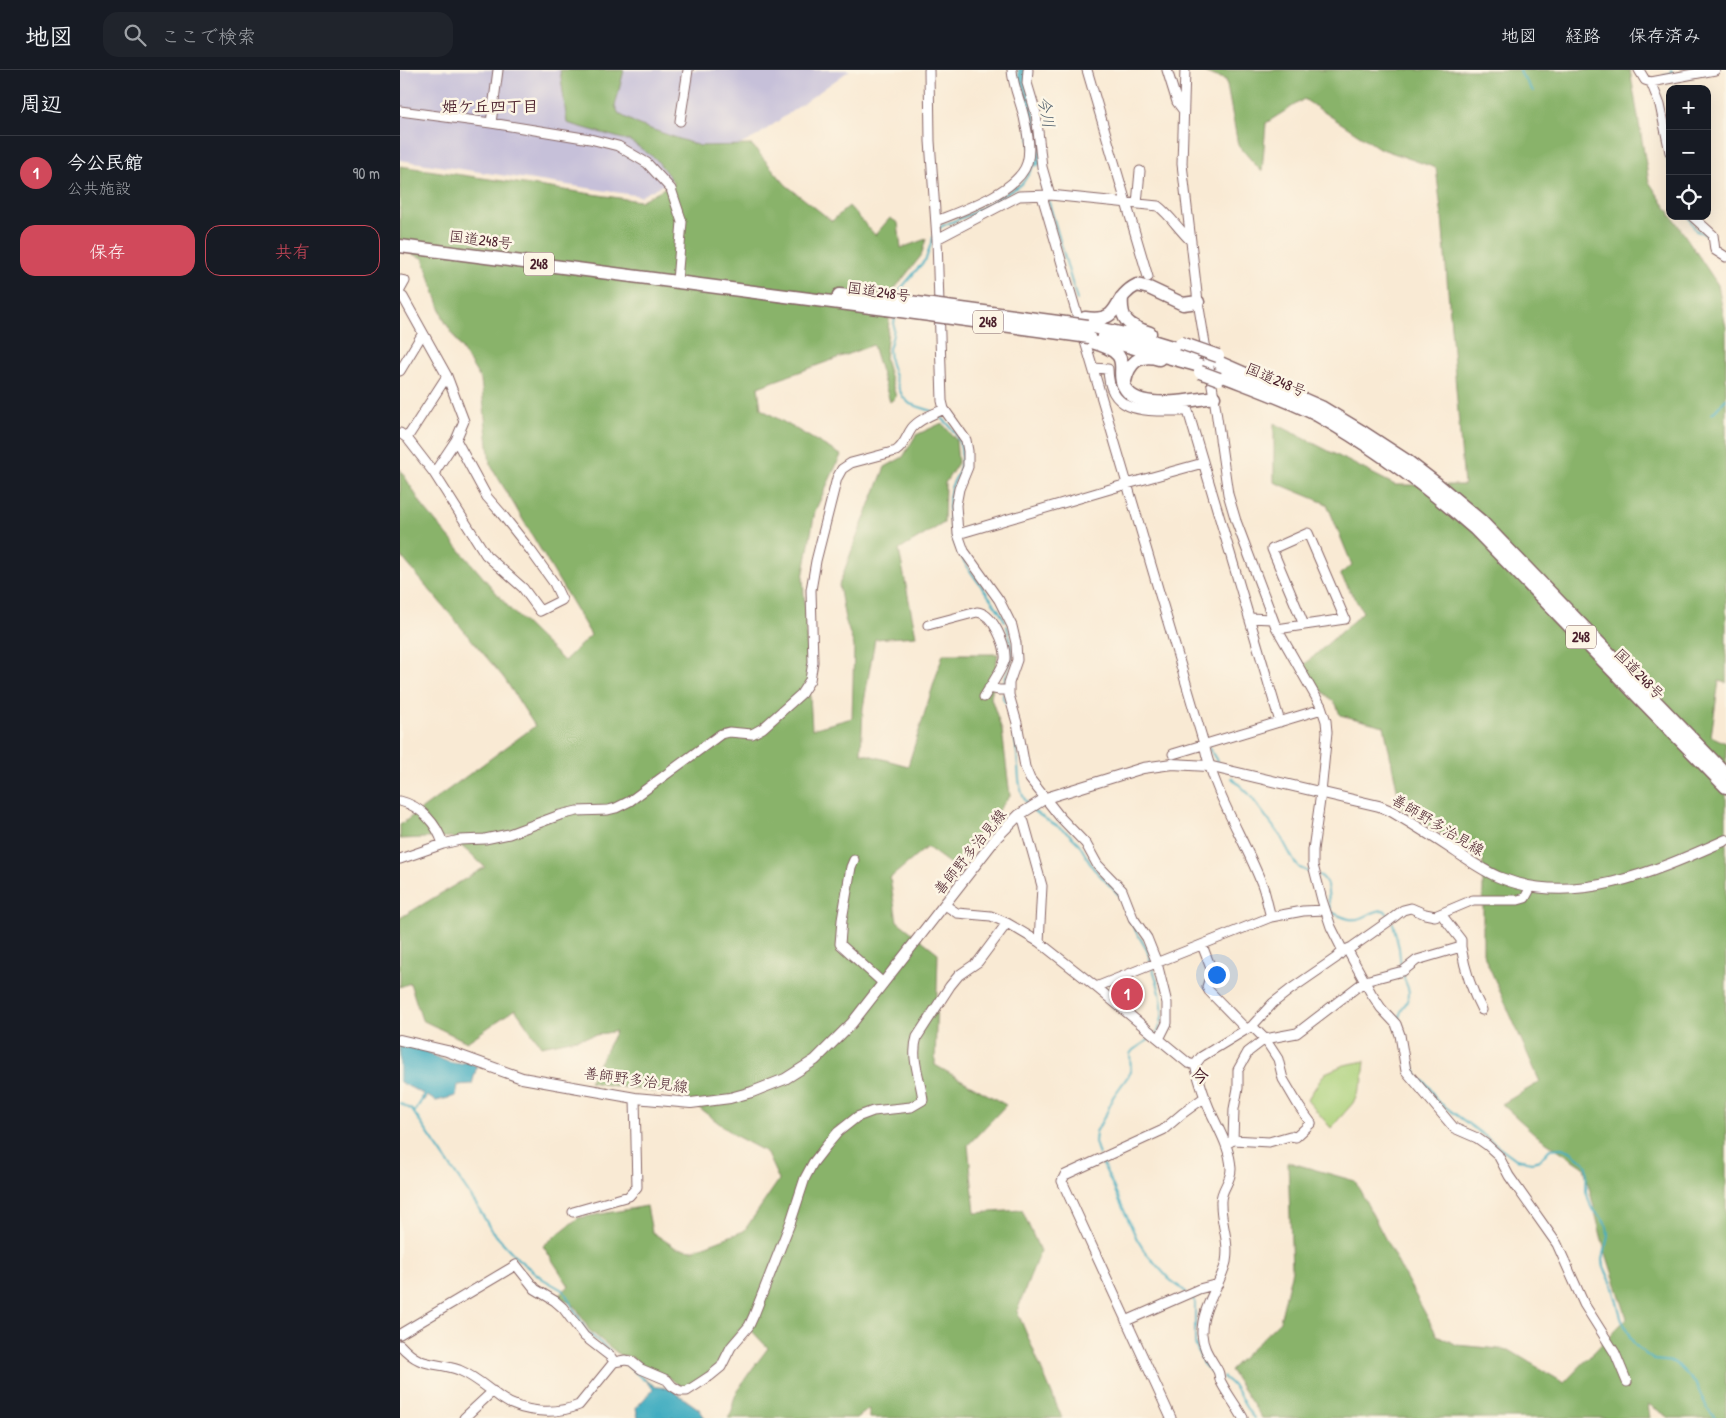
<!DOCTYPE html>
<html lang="ja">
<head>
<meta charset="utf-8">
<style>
  :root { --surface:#171b24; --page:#20242c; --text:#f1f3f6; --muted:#9ea1a6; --line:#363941; --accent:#d1495b }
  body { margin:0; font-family:"Patrick Hand","Klee One",sans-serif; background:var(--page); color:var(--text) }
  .controls { position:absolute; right:15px; top:15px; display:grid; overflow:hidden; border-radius:10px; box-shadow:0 5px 20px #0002 }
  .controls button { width:45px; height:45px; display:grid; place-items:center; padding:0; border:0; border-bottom:1px solid var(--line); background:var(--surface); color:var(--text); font:25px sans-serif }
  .you { position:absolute; left:816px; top:904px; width:18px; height:18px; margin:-12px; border:4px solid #fff; border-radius:50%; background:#1a73e8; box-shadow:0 0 0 8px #1a73e833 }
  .badge { display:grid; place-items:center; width:32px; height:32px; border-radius:50%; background:var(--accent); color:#fff; font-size:16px; font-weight:700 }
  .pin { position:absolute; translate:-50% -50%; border:2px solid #fff; box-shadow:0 1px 5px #0006 }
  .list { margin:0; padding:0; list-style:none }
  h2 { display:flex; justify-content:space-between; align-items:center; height:65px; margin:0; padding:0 20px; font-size:21px }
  h2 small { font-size:16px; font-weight:400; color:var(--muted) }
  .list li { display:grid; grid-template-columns:32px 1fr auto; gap:15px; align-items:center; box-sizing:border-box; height:75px; padding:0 20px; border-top:1px solid var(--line) }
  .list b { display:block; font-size:19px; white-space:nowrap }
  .list p { margin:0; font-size:16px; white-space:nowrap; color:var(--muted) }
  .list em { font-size:16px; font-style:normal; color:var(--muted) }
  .actions { display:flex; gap:10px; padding:15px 20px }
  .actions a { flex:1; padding:11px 0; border:1px solid var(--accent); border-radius:15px; text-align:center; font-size:18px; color:var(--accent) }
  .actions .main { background:var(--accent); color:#fff }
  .icon { flex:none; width:28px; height:28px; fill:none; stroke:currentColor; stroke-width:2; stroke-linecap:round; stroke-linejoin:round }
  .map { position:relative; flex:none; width:1326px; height:1348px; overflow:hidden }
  header { display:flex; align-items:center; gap:30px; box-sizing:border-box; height:70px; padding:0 25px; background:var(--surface); border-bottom:1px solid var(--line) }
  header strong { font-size:24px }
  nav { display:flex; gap:28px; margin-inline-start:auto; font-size:18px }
  .search { width:350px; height:45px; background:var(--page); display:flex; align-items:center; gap:12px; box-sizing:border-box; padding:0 18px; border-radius:15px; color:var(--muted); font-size:19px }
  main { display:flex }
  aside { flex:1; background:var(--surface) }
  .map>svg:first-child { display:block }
  .industrial { fill:#c6c0d9 }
  .green { fill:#acd17b; stroke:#7b7853 }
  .forest { fill:#89b36b; stroke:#6a694b }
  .water { fill:#42adc1; stroke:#466676 }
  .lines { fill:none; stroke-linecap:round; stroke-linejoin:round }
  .stream { stroke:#42adc1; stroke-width:2 }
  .river { stroke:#42adc1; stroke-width:11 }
  .minor-casing { stroke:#876666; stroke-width:11 }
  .major-casing { stroke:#876666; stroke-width:12 }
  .highway-casing { stroke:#876666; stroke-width:15 }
  .minor { stroke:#fff; stroke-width:9 }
  .major { stroke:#fff; stroke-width:10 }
  .highway { stroke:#fff; stroke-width:12 }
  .highway-bridge-casing { stroke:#876666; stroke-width:15; stroke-linecap:butt }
  .highway-bridge { stroke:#fff; stroke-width:12 }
  .labels { text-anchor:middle; stroke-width:5; stroke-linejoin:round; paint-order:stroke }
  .shield { fill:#fcf5e5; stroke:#7f5f63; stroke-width:1 }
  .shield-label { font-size:14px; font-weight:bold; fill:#4a1f2b }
  .street-label { font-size:15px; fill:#4a1f2b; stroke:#fcf5e5 }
  .neighbourhood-label { font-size:16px; font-weight:bold; fill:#4a1f2b; stroke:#fcf5e5 }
  .water-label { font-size:16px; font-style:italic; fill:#475867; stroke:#fcf5e5 }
  .quarter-label { font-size:18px; font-weight:bold; fill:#4a1f2b; stroke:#fcf5e5 }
</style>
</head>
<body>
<header>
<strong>地図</strong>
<div class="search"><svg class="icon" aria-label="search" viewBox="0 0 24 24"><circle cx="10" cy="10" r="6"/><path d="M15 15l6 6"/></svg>ここで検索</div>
<nav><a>地図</a><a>経路</a><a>保存済み</a></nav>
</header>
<main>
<aside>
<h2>周辺<small></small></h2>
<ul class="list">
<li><span class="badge">1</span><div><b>今公民館</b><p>公共施設</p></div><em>90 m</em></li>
</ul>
<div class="actions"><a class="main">保存</a><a>共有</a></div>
</aside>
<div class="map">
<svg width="1326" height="1348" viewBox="0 0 1326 1348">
  <rect width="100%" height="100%" fill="#fcf5e5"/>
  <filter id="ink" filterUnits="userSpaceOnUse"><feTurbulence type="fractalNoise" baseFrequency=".02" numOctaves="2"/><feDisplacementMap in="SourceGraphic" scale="10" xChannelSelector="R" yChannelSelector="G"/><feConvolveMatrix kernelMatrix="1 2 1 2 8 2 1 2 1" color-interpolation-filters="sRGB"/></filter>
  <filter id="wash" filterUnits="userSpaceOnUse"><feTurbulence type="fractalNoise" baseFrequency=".0096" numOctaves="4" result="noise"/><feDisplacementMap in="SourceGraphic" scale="20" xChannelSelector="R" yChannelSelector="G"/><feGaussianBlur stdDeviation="1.12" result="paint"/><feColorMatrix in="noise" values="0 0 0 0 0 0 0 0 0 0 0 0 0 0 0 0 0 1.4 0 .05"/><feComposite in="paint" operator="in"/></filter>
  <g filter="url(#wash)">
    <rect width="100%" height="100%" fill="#f9ead4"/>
    <path class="industrial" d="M0,0h450l-93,66 -116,60 -241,-36z"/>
    <path class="green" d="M965,991l-2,20 -10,22 -22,25 -24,-28 18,-27 19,-8z"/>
    <path class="forest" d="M160,0h64l-9,36 4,8 20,11 61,21 52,-1 34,40 46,36 17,-15 26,29 15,-17 8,5 3,25 25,-9 -5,17 -29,36 -7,67 11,38 -6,5 -17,-57 -115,42 3,22 80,46 -26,56 -12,67 9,151 40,-11 2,-72 -9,-27 -6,-34 17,-46 29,-72 18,-10 13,-22 26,-12 14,17 2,23 -13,20 -1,40 -45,27 17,86 -41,3 -12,69 -2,45 47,13 35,-112h55l-7,44 11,32 8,66 -57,70 -26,-19 -37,31 7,43 41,32 -3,112 71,40 -38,40 7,68 47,-3 18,41 -23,60 45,107h-193v-9l-12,9h-129c7,-8 3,-13 7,-21 8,-18 22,-34 33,-49l-17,-18 -11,-1 -13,17 -8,18 -27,21 -10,3 -12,-10 -27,-12 -11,-9 -11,-1 -32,-26 -13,-23 -18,-11 11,-10 -26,-40 35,-28 69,-12 5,26 24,16 17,2 51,-19 35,-51 -13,-28 -30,-16 -53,-40 -94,-14 27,-51 -75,15 -26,-37 -48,33 -45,-22 -12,-37 -10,4v-69l85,-51 -34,-30 -51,2v-14l135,-99 -31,-48 -104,-123v-86l24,39 87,102 53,51 27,-26 -101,-171 -9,-84 -37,-60 -21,-62 -23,-9v-83l240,35 34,-18 -18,-24 -26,-18 -63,-18z
      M805,0h425l19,112 21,31v3h2l46,69 8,43v355l-7,-2 -8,55 15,7v675h-56l-22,-14 2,14h-388l-32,-48 50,-49 12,-51 -4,-108 67,19 44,84 38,70 20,10 52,5 55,33 63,-65 -24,-74 -19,-77 -48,-32 -34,-31 38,-22 -57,-129v-93l-82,-52 -17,-82 -44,-11 -4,-11 -17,-16 -16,-22 60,-54 -23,-38 12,-9 -25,-61 -53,-22v-59l121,62h69l-22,-267 -6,-50 -57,-20 -75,-49 -38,24 -4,49 -24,-27 -12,-65 -23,-8z"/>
    <path class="water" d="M0,975l27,5 1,2c10,6 26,15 38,10l11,4 -5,18 -14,1 -2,11 -20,5 -9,-5 -4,5 -2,-2 2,-5 -23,-12z
      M243,1308l13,9 13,1 30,21 6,9h-67l-2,-10 17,-19z"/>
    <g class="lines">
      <path class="stream" d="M1120,0l1,4 12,17
        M1264,6l8,-4 -1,-2
        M1266,83l4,18
        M648,129l29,101
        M1289,148l7,13 11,3
        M539,159l3,-3 29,-12 51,-30 11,-17 3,-6
        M498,225v-3l28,-33 8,-25
        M495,245l-2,20 -4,14 1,12 9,28 4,8 7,7 22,7
        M1312,344l14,-15
        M538,345c18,14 29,33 21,56 -2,6 -6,11 -8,17 -3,12 -2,30 0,42 6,33 38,61 54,91
        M603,616l9,-30 -1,-13 -4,-17
        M603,624v5l5,6
        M610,644c3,13 6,27 7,40 2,15 0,38 11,50
        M809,678l8,13
        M832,708l17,16 32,43 14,26 5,5 11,5
        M633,740l3,3 32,20 11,11 14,24 26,27 10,24 18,31 4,12
        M919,805c13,6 7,25 12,37 9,4 20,10 30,6 8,-3 14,-8 23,-8l6,6
        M993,853l6,25 2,19
        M752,896c7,21 17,49 4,68
        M1000,953c-4,-12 9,-18 9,-30 0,-6 -5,-12 -6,-19
        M1004,967l14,41c11,5 13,12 18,22l80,59 16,3 8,-2 10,-11 12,-1 8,3 14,11 3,5 -1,24 5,16 12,13 4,7 1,8 -5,25 1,7 8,17 9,33 9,20 5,8 13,11 6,4 20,2 4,3 18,19 11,24 8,10
        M0,1033l12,7 66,97 13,23 27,29 25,20 21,12 22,40 24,20
        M14,1043l9,-15
        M699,1085l-4,-13 1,-10 12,-22 5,-13 18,-25 -1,-18 3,-4 20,-13
        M702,1092l35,77 8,13 24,27 17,13
        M790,1225l5,7v42l8,20 13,12
        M225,1293l19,17
        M823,1307c19,13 17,26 31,41"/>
      <path class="river" d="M623,0c1,31 13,58 13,91"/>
    </g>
  </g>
  <g filter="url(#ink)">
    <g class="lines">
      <g class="minor-casing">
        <path id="minor" d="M529,0l1,71 7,98 5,162 2,8 22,31 2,11v16l-9,22 -3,16 2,29 6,17 35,49 13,26 4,17 1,17 -8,23v12l8,28 8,44 5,12 30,38 26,27 11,20 25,26 11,28 14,20 10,25 10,40v20l-8,16
          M628,0l-1,13 9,30 6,54 8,28
          M687,0l61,207
          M767,0l10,32 6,8
          M785,0l-3,94 16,138 16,95 14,97 8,27 40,106 45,79 5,15 1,11 -6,61 -8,57v15l9,35 9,27 12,24
          M1239,0l6,10 6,2 64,-12
          M1251,12l9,23 10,47
          M0,41l91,12 99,16 28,7 29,17 24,26 11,33 -5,59
          M280,51l8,-51
          M91,53l7,-53
          M642,126l162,548c11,53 40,93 59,143 3,9 5,20 8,30
          M737,134l3,-33
          M1292,146l21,19 2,15 11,7
          M536,151c25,-10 83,-30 91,-58 4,-13 1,-28 -2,-41 -3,-18 -12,-34 -13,-52
          M537,169l82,-43 31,-1 108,11c13,10 21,24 33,35
          M0,210l5,1 -5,9
          M0,225l3,2 44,79 17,45 -8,19 -22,33
          M693,298l15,1c1,49 43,41 80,42l92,311
          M0,301l23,-38
          M0,363l7,5 27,35 52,82 37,33 17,23 22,-11 -8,-17 -23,-32 -30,-38 -14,-16 -31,-57
          M7,368l40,-62
          M558,464l169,-50 76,-21
          M849,548l23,1
          M528,555l49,-13c16,1 29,33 28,47 -1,7 -17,31 -21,38
          M877,559l68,-10 -37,-86 -36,16 32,76
          M589,618l10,2h10
          M773,684l149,-45
          M0,731c21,5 37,23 43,43
          M619,745l5,7 18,64 -3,56
          M0,789l43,-15 17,-4 25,-1 24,-5 51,-19 17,-4 31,-1 8,-2 14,-7 91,-67 8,-2 23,2 11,-6 38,-34 9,-14 3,-18 -2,-72 5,-29 21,-83 5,-9 9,-6 45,-12c9,-6 10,-15 16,-23 7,-9 22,-14 32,-19
          M454,790l-3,7 -9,53 -2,24 43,39
          M545,835l12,8 34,3 16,7 32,19 57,45 92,76 7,2
          M802,875l10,26 -5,16 2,4 37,38
          M1061,877c4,23 10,43 21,63
          M947,879l24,44 10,15 15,16 4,11 6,36 48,57 23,10 10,7 11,10 11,21 48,68 27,60 31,49 12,29
          M696,917l175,-70 32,-6 22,-1
          M795,995l6,-8 51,-31 21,-23 18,-14 45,-31 7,-7 9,-4 37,-26 14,-11 8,-2 14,6 10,2 38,-16h45l7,-2 6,-11
          M795,995c4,15 8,29 14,43 9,21 21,38 22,61 0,13 -10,20 -10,32 -1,21 9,39 5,61 -6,24 -25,46 -24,72 1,16 9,24 16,37 2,4 1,8 3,11 6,12 15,23 22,36
          M833,1070l1,-31 4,-21v-18l10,-18 17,-13 32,-6 68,-52 38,-10 14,-11 44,-13v-7l-20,-26
          M830,1072l3,-2 36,2 21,-6 6,1 15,-14 -11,-15 -17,-29 -5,-20 -13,-20 -13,-13
          M173,1142l56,-16 8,-9 -2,-89
          M726,1251l73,-32 19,-5
          M0,1264l116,-69 19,24 20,12 8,7 21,28 27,21 3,5
          M0,1275c22,24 33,16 59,25 17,7 28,18 42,28 21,15 55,17 78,7l35,-43 11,-2 6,1 10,8 26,11 5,6 8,5h7l23,-15 11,-9 10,-20 18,-21 5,-11 37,-94 14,-43 8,-15 14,-18 11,-13 19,-15 16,-6 38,-4 12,-7c-2,-20 -13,-42 -6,-63l33,-51 9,-11 19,-13 29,-39
          M64,1348l29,-27
          M771,1348l-109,-237 3,-6 98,-45 20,-17 22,-16"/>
      </g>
      <g class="major-casing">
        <path id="major" d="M0,970l47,11 75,27 113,20 56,5 39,-5 22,-6 33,-13 30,-19 37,-37 145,-186 22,-22 27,-17 97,-30 29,-4 36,2 171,40 12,5c22,13 43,26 64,40 15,10 30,21 46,27 75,30 157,-8 225,-38"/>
      </g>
      <g class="highway-casing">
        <path id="highway" d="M0,176l486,63
          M439,225l48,4
          M722,227c-2,23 6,29 28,36
          M685,248c39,5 24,-19 52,-33l12,3 34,16 15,-2
          M688,256l51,11 56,17
          M702,269l98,27
          M692,272c49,14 17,29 36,50 16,18 65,8 86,5
          M818,292l103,45 43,26 43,28 30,23 44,37 245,253
          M818,304c33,13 68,25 99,41 57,32 109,71 158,114l251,258
          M725,311c4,-18 14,-28 34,-22"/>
      </g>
      <use href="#minor" class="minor"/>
      <use href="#major" class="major"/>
      <use href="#highway" class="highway"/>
      <g class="highway-bridge-casing">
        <path id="highway-bridge" d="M487,229l201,27
          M486,239l203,28
          M781,273l37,13
          M800,302l19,7"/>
      </g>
      <use href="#highway-bridge" class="highway-bridge"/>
    </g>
  </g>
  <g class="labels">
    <g class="shield">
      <rect x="124" y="182.5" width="30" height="23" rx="4"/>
      <rect x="573" y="240.5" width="30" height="23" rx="4"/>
      <rect x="1166" y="555.5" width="30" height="23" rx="4"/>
    </g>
    <g class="shield-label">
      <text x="139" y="199">248</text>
      <text x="588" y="257">248</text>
      <text x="1181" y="572">248</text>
    </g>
    <g class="street-label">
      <text transform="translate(81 170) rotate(7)" y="5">国道248号</text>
      <text transform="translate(479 222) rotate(8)" y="5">国道248号</text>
      <text transform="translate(876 310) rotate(23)" y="5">国道248号</text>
      <text transform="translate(1239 604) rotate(46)" y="5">国道248号</text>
      <text transform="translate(1038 755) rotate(31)" y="5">善師野多治見線</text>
      <text transform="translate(570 782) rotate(-51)" y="5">善師野多治見線</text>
      <text transform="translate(236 1010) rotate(8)" y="5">善師野多治見線</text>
    </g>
    <g class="neighbourhood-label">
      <text x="90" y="42">姫ケ丘四丁目</text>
    </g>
    <g class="water-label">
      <text transform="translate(647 42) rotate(80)" y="6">今川</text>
    </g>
    <g class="quarter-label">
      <text x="800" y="1012">今</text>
    </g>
  </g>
</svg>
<div class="controls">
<button>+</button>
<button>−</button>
<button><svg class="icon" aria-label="locate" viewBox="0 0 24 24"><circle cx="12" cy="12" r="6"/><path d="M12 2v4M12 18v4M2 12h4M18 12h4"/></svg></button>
</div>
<div class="you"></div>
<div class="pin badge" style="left:727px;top:924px">1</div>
</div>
</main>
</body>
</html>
